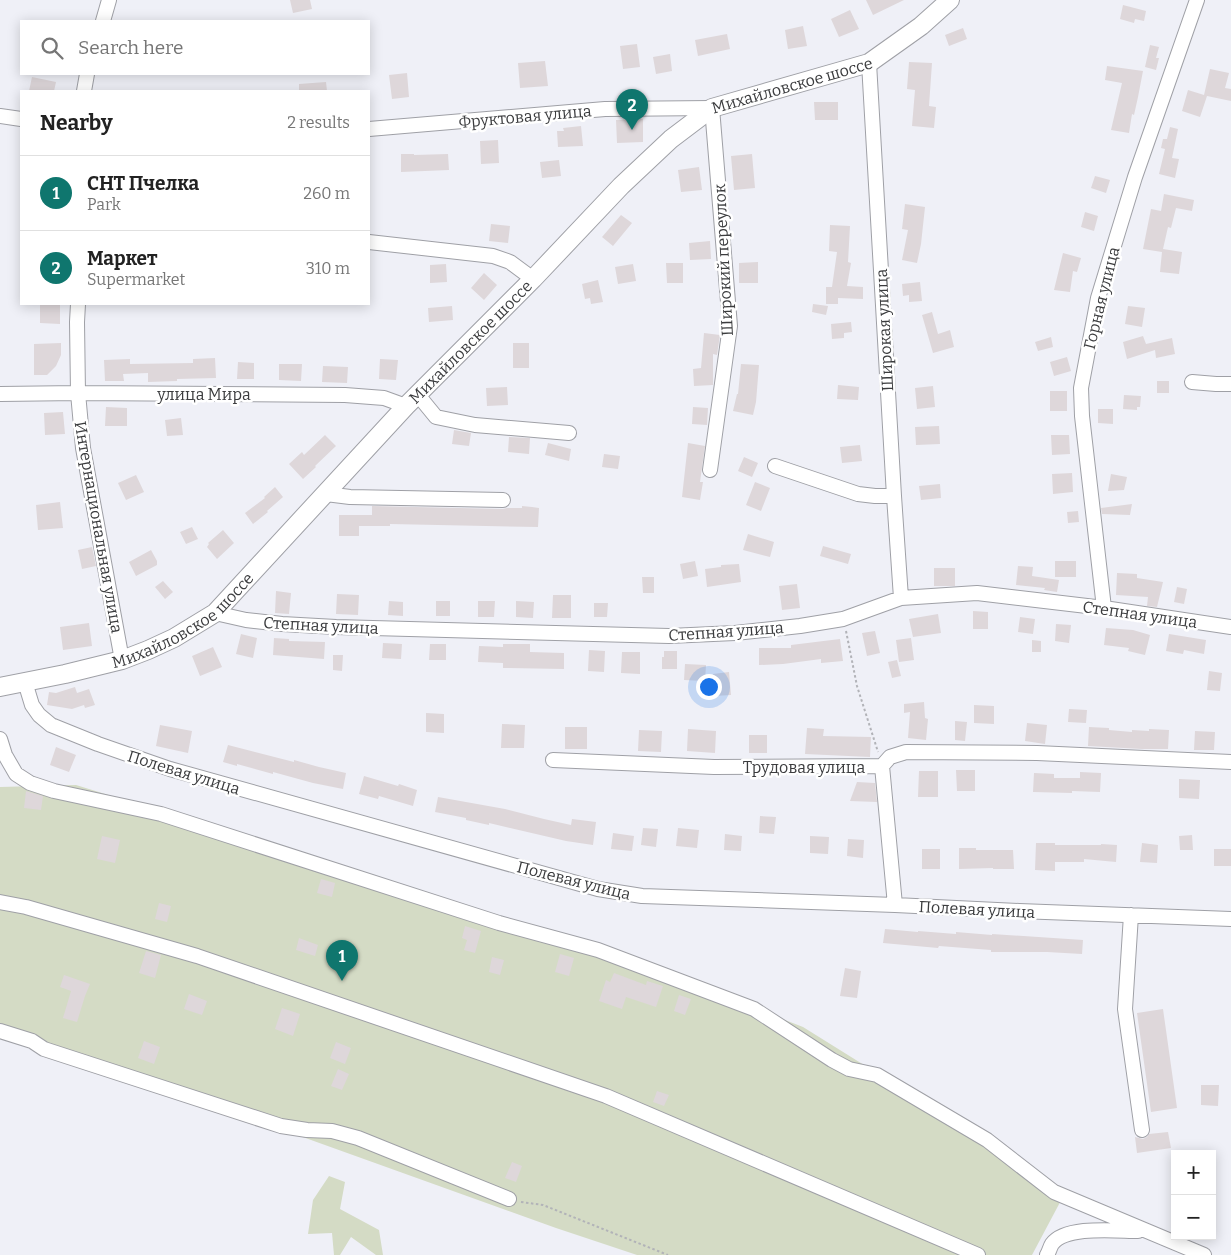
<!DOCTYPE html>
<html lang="en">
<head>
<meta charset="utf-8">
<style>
  :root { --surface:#fff; --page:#f6f6f6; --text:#222; --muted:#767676; --line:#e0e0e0; --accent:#0f766e }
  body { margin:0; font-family:Bitter,serif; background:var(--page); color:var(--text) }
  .controls { position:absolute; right:15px; bottom:15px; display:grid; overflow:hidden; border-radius:0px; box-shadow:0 2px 12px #0003 }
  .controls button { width:45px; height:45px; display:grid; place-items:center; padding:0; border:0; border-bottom:1px solid var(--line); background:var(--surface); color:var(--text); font:25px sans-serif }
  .you { position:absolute; left:708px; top:686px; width:18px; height:18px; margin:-12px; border:4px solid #fff; border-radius:50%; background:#1a73e8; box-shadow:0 0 0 8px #1a73e833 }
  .badge { display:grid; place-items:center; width:32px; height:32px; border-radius:50%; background:var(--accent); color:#fff; font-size:16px; font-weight:700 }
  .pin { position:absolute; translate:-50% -41px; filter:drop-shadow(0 1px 2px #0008) }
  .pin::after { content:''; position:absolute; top:26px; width:18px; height:15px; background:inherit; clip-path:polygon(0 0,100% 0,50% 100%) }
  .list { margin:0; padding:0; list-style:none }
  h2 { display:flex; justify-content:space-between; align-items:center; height:65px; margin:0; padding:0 20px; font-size:21px }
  h2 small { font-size:16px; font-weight:400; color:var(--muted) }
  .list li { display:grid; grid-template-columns:32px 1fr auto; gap:15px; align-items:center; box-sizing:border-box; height:75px; padding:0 20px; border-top:1px solid var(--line) }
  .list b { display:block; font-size:19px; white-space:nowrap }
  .list p { margin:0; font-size:16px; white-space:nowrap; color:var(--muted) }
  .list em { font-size:16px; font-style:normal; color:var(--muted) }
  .icon { flex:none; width:28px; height:28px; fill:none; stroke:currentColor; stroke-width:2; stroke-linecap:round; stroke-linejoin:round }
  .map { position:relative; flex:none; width:1231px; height:1255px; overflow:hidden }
  .search { position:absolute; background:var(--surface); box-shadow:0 2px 12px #0003; left:20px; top:20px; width:350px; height:55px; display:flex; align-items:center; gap:12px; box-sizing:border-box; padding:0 18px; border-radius:0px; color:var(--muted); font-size:19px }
  .panel { position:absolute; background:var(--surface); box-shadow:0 2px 12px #0003; left:20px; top:90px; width:350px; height:215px; border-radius:0px }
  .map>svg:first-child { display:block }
  .green { fill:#d4dbc5 }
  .building { fill:#ded7da }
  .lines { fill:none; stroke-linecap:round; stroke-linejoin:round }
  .minor-casing { stroke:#9fa0a6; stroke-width:16 }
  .major-casing { stroke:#9fa0a6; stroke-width:20 }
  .path { stroke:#b2b3b8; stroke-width:2; stroke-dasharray:2.5 2.5; stroke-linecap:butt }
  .minor { stroke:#fff; stroke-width:14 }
  .major { stroke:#fff; stroke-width:18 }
  .labels { text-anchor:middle; stroke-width:5; stroke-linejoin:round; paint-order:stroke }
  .street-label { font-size:16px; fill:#3b3c3e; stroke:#fff }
</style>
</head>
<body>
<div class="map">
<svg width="1231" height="1255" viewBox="0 0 1231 1255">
  <rect width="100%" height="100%" fill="#eff0f7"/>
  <path class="green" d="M76,785l500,154 227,88 263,164 -34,64h-395l-81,-27 -537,-193 -19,-12v-236z
    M329,1176l16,6 -5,27 39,21 4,25h-7l-25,-18 -11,18h-6l-2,-22 -24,1 5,-34z"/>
  <path class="building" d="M290,0h20l2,9 -19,4z
    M866,0h38l-31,15z
    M1123,5l23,6 -2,10 -9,-2 -1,4 -14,-4z
    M850,10l9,19 -20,8 -8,-18z
    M803,26l4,20 -19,3 -3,-19z
    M963,28l4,11 -18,7 -4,-11z
    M727,34l3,15 -32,7 -3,-16z
    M637,44l3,23 -17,2 -3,-23z
    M1150,45l9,2 -3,11h3l-3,12 -11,-3z
    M670,54l2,17 -16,3 -3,-17z
    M545,61l3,25 -28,2 -2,-25z
    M909,62l23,1 -3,43 7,1 -2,21 -22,-2 3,-36 -8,-1z
    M1107,66l36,5 -5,26 -4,18 -2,-1 -3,19 -18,-3 11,-47 -17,-3z
    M1210,69l19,4 -4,15 6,1v12l-24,-5 -7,21 -18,-6 6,-21 16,5z
    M407,73l2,24 -17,2 -3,-24z
    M32,77l24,5 -2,9h-25z
    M326,82l1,9h-28v-7z
    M814,102h24v18h-23z
    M643,119v23l-26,1 -1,-23z
    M581,126l2,20 -25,1 -1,-16h7l-1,-3z
    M1170,127l8,2 -6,29 7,1 -4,19 -16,-4 6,-25 -4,-1 2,-9h4z
    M498,140l1,23 -18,1 -1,-23z
    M401,154h13v1l34,-1 1,16 -48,2z
    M752,154l3,34 -21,2 -3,-34z
    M559,160l2,16 -19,2 -2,-16z
    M699,167l3,23 -21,2 -3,-22z
    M1095,176l15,4 -4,13 -15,-5z
    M1164,194l30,6 -2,11 -16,-3 -5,20 -3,-1 -5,22 19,3 -3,22 -19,-2 2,-20 -19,-3 8,-40 10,2z
    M905,204l20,3 -4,37 -4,19 -15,-3 6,-30 -6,-1z
    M1085,212l13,4 -4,15 -13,-4z
    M621,215l11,8 -19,23 -11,-9z
    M491,224l19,2 -2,17 -19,-2z
    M830,225l20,1 -2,36 3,1 -4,23 16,1v12l-25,-1v6h-12v-17h6l5,-35 -8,-1z
    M710,241l1,18 -21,1 -1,-17z
    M1063,253l18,5 -4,14 -4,-1 -3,21 -16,-2z
    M758,262v21h-19v-20z
    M666,263h17v20h-16z
    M446,264l1,18 -17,1v-18z
    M633,264l3,17 -18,3 -3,-17z
    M484,273l13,12 -13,15 -13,-12z
    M598,280l5,22 -12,2 -1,-6 -5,1 -3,-15z
    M920,282l2,19 -13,1v-7l-6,1 -1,-12z
    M40,304h20v20l-20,-1z
    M813,304l15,2 -2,9 -14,-3z
    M452,306l1,14 -24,2 -1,-14z
    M1128,306l17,2 -3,19 -17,-3z
    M932,312l6,22 12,-4 4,17 -21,6 -11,-38z
    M851,322l1,10 -8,1v5l-12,1 -1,-15z
    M704,333l16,2 -3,20 -4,-1v31l-19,1 -1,-17 8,-1z
    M1143,336l3,8 26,-6 3,16 -19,4 -1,-8 -28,9 -4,-17z
    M1051,337l2,10 -15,4 -3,-9z
    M61,343v12l-5,11 -9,9h-13v-31z
    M513,343h16v25h-16z
    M1067,357l4,14 -17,5 -4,-14z
    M215,358l1,20 -39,1v2l-29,1v-9l-25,1 1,7h-19l-1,-21 26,-1v5l63,-1v-4z
    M380,359l18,1 -2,20 -17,-1z
    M238,362l16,1v16h-17z
    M279,364h23l-1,17 -22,-1z
    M741,364l18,1 -3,37 -3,13 -20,-4 4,-17h1z
    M323,366l25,1 -1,16 -25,-1z
    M1157,381h12v12h-12z
    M838,385l21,2 -1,13 -21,-1z
    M933,386l2,21 -18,2 -2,-21z
    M507,387l1,18 -21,1 -1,-18z
    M1050,391h17v20h-17z
    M1124,395l17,1 -1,11h-3v3l-14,-1z
    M106,407l21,1v18h-22z
    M693,407l15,1 -1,17 -15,-1z
    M1098,409h15v15l-15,-1z
    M63,412l2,22 -20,1 -1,-22z
    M181,418l2,17 -16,1 -2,-16z
    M939,426l1,18 -24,1 -1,-18z
    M454,430l17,3 -2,13 -17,-2z
    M325,435l11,11 -21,20 1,1 -13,12 -14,-15 13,-12 2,3z
    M1051,435h18l1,19 -18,1z
    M509,437l21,1 -1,16 -21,-2z
    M548,443l23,6 -2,12 -24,-6z
    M688,443l17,3 -5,36h3l-3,18 -18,-3z
    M860,445l2,16 -20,2 -2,-16z
    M604,454l16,2 -2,13 -16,-2z
    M744,457l14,6 -6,14 -14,-6z
    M1072,473l1,19 -20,2 -1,-20z
    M1111,474l16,3 -3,13 -16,1z
    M136,475l8,17 -18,8 -8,-17z
    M755,482l15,6 -9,23 -15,-6z
    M940,484l1,14 -20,2 -2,-14z
    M275,487l8,10 -16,14 1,1 -15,12 -8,-11 20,-15 -1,-1z
    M60,502l3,26 -25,2 -2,-25z
    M1132,504l-2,11 -28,-1 -1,-6z
    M372,506l131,3 4,-1h15v-2l10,1 7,1 -1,19 -148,-3v2h-31v10h-20v-21h33z
    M1078,511l1,11 -11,1 -1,-11z
    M192,527l6,12 -12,5 -6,-12z
    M223,530l11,13 -17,16 -10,-12 2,-3 -1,-1z
    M748,534l26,8 -4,15 -27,-7z
    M823,546l28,8 -3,10 -28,-8z
    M92,547l4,19 -14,3 -4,-19z
    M151,550l6,11v4l-21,11 -7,-14z
    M695,561l3,15 -15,3 -3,-15z
    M1055,561h21v16h-21z
    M739,564l2,18 -34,5 -2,-18 16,-2v-2z
    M1018,566l15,1 -1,9 27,4 -2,12 -13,-2 1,-2 -29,-3z
    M934,568h21v18h-21z
    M1117,573l20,1v4l26,4 -6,25 -10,-1 1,-9 -32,-2z
    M642,577h12v16h-11z
    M163,581l10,11 -8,7 -10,-12z
    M797,584l3,24 -18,2 -3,-24z
    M1177,587l10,2 -3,15 -10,-2z
    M276,591l15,2 -2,21 -14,-1z
    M337,594l22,1 -1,20 -22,-1z
    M553,595h18v23h-19z
    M389,601l14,1v14l-15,-1z
    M436,601h14v15h-14z
    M478,601h17l-1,16h-16z
    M516,601l18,1 -1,16 -17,-1z
    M594,603h14l-1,14h-13z
    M973,611l15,1v17h-15z
    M938,614l3,19 -28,4 -4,-18z
    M1020,617l15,2 -2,15 -15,-2z
    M89,623l3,23 -29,4 -3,-23z
    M1056,624l15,1 -2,18 -14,-2z
    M1106,628l27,2 17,5 -5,20 -17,-4 1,-3 -25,-3z
    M875,631l5,22 -13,3 -5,-23z
    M241,634l16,4 -4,20 -17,-4z
    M1169,634l37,6 -2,14 -20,-4 -1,4 -17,-3z
    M274,638l15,1v2l36,1 -1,17 -51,-4z
    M911,638l3,22 -15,2 -3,-22z
    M840,639l3,22 -22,2v-4l-38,5 -24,1v-17h32v-3z
    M1032,640l9,1v11h-9z
    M383,643l19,1 -1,15 -19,-1z
    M430,644h16v16h-17z
    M503,644h27v8l34,1v16l-61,-1v-5l-25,-1 1,-16 24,1z
    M213,647l9,20 -22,9 -8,-20z
    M589,650l16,1 -1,21 -16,-1z
    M664,651h13v18h-15v-12h2z
    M622,652h18v22l-19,-1z
    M333,655h10l-1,16 -9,-1z
    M897,660l4,16 -9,2 -4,-16z
    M685,664l21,1 -1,16 -21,-1z
    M1209,671l13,2 -2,18 -13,-1z
    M729,672l2,23 -17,1 -1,-22z
    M75,687l2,6 12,-4 6,16 -10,3 -1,-3 -12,4 -25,-4 2,-13 7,1z
    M924,702l1,16 3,1 -2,21 -18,-2 2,-26 -6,1v-9z
    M974,705l20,1v18l-20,-1z
    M1069,709l18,1 -1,13 -18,-1z
    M426,713l18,1v19l-18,-1z
    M955,721l12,1 -2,19 -10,-1z
    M1027,723l20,2 -2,19 -20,-3z
    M502,724l23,1 -1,23h-23z
    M160,725l32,6 -4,22 -32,-7z
    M565,727h22v22h-22z
    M1089,727l20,1v2l23,2v-2l17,1v-2l20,1 -1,19h-26l-54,-3z
    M807,728l17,1 -1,7 48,1 -1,20 -65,-3z
    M688,729l28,2 -1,22 -28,-2z
    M639,730l23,1 -1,21 -23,-1z
    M1195,731l20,1 -1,18h-20z
    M749,735h18v18h-18z
    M228,745l66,17v-2l25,7 27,6 -3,16 -30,-6 -40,-11v2l-36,-10v2l-14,-4z
    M56,747l20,8 -7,17 -19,-7z
    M956,770h19v21h-18z
    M919,771h19v26h-20z
    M1080,772l21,1 -1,19 -28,-1v2l-39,-1 1,-19 20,1v4h26z
    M364,776l34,10 1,-2 18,6 -4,16 -34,-10 -1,3 -19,-5z
    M1179,779l21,1 -1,19 -20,-1z
    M857,782l18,1 2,19 -27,-1z
    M26,791l17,5 -2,14 -17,-2z
    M438,797l67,12 39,10 27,6 1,-6 24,3 -3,23 -27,-4 -77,-18v2l-23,-5v-2l-31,-6z
    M760,816l16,1 -2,17 -15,-1z
    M643,828l15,1 -2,18 -15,-2z
    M678,828l21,2 -2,18 -21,-2z
    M613,833l21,3 -2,15 -21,-2z
    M725,834l17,2 -1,15 -17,-1z
    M1192,835l1,15h-13l-1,-14z
    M102,836l18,4 -5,23 -18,-4z
    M810,836l19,1 -1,17 -18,-1z
    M848,839l16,1 -1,18 -16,-2z
    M1036,843h19v2h46v-1l16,1 -1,17 -32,-3v3h-29v9l-20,-1z
    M1142,843l16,2 -1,18 -17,-1z
    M959,848h17v2h37l1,19h-21v-1l-34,1z
    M922,849h18v20h-18z
    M1214,849h17v17h-17z
    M321,879l14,4 -3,14 -15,-4z
    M159,903l12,3 -4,16 -12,-3z
    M465,926l16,5 -6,22 -11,-3 3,-10 -5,-2z
    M885,929l33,3v-1l38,3v-2l36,3v-1l91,6 -1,14 -35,-2h-56v-2l-52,-4 -1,2 -55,-5z
    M299,938l19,7 -3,11 -19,-6z
    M146,951l15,4 -6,23 -16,-5z
    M560,954l14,4 -5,18 -14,-4z
    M492,957l12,3 -4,15 -11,-3z
    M845,968l16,3 -4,27 -17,-2z
    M614,973l32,12 1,-4 16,5 -7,21 -30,-10 -4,12 -23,-8 7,-21 4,2z
    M64,975l26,9 -5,12 -8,26 -14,-4 8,-27 -11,-4z
    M189,994l18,7 -5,14 -18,-6z
    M679,995l12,4 -6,16 -11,-4z
    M282,1008l18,6 -7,22 -18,-7z
    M1163,1009l14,99 -26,4 -14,-99z
    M144,1041l16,6 -6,17 -16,-6z
    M336,1042l15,6 -6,16 -15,-6z
    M338,1069l11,5 -7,16 -11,-4z
    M1201,1085h18l-1,21 -17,-1z
    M657,1091l12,4 -5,11 -11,-4z
    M1168,1132l3,16 -34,5 -2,-16 8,2 4,-2 2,-3z
    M512,1162l10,4 -6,16 -11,-4z"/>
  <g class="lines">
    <g class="minor-casing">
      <path id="minor" d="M103,21l6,-21
        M869,63l25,433 7,102
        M84,91l3,-17
        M0,116l21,3
        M369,129l236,-20 107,-1 18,218 -20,144
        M369,242l124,14 17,6 23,17
        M78,304l-1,18 1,71 5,55 39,212
        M1192,382l24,2h15
        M0,394l78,-1 267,2 39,3 22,8
        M418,395l18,22 39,8 94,8
        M775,466l83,28 17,2h19
        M326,494l24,3 153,3
        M1104,608l-22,-192 -1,-28 17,-90 37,-121 62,-177
        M215,613l31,7 36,4 54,3 333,9 66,-3 65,-7 43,-7 58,-21 76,-5 127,15 127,19
        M25,682l7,23 7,10 12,10 47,19 72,25 428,120 44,7 253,9 124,6 212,8
        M0,739l5,16 11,19 14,9 24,8 107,23 338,109 99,27 156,59 78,51 17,9 28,6 110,65 67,52 150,63
        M553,760l161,7 168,-1 8,-9 16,-5 131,1 194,9
        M882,766l13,139
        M0,902l26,5 171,49 409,140 372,159
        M1131,915l-6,94 17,121
        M0,1031l32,10 12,8 237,77 26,4 25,1 26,7 151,61
        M1047,1255c2,-3 3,-8 5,-11 14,-19 65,-13 86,-13"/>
    </g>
    <g class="major-casing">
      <g id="major">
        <path id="s1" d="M0,687l65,-13 57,-14 26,-10 26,-12 41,-25 191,-207 127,-127 88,-93 50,-47 41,-31 157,-45 52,-37 29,-26"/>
      </g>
    </g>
    <path class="path" d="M846,631l11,55 21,66
      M521,1202l22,3 125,50"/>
    <use href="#minor" class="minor"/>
    <use href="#major" class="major"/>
  </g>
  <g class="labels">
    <g class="street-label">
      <text dy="6" stroke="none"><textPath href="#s1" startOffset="1022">Михайловское шоссе</textPath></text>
      <text transform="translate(525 116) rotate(-5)" y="6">Фруктовая улица</text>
      <text transform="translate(723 260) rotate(-93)" y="6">Широкий переулок</text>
      <text transform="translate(1101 298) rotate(-76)" y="6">Горная улица</text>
      <text transform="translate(884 330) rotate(-93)" y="6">Широкая улица</text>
      <text dy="6" stroke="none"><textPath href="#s1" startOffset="602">Михайловское шоссе</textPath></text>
      <text x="204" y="400">улица Мира</text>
      <text transform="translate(99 527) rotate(80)" y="6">Интернациональная улица</text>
      <text transform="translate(1140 614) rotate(8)" y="6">Степная улица</text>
      <text dy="6" stroke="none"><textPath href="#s1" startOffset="198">Михайловское шоссе</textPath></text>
      <text transform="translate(321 625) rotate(3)" y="6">Степная улица</text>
      <text transform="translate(726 631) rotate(-4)" y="6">Степная улица</text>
      <text x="804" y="773">Трудовая улица</text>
      <text transform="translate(184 772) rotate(17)" y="6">Полевая улица</text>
      <text transform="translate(574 880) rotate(14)" y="6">Полевая улица</text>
      <text transform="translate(977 909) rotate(3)" y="6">Полевая улица</text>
    </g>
  </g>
</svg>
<div class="controls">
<button>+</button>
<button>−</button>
</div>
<div class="you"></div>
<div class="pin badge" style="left:342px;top:981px">1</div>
<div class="pin badge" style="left:632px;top:130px">2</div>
<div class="search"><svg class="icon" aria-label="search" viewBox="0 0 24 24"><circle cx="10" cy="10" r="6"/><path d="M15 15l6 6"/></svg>Search here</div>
<section class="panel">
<h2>Nearby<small>2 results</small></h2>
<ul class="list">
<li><span class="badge">1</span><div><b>СНТ Пчелка</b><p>Park</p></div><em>260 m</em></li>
<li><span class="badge">2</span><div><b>Маркет</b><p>Supermarket</p></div><em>310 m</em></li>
</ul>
</section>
</div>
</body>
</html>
